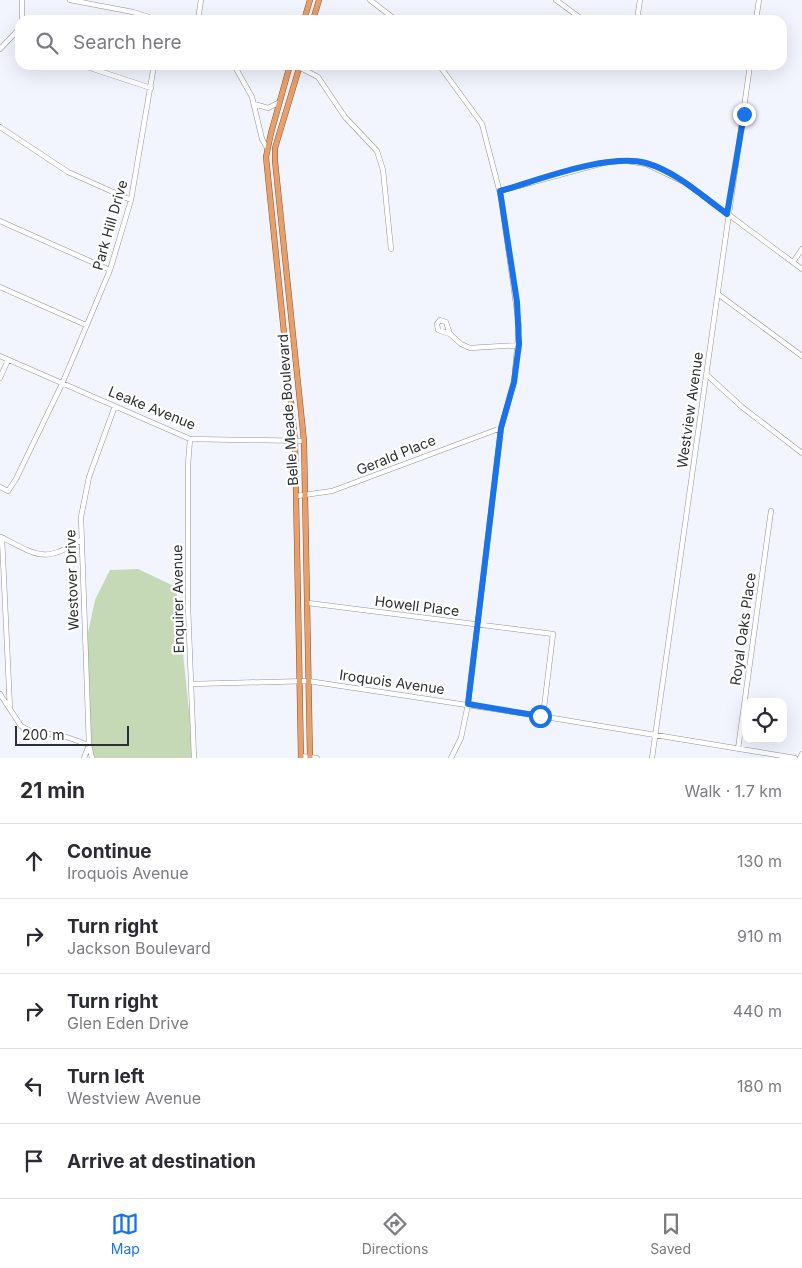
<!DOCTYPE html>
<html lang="en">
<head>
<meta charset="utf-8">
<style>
  :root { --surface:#fff; --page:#f2f2f3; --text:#2b2b33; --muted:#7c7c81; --line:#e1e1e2; --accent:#1a73e8 }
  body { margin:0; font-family:Inter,sans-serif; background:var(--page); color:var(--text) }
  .controls { position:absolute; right:15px; bottom:15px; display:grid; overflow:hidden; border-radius:10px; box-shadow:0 5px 20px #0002 }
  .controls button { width:45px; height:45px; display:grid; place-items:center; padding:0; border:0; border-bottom:1px solid var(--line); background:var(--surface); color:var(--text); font:25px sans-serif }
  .scale { position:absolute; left:15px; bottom:12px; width:114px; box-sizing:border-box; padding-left:5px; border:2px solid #2e2f33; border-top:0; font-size:14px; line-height:18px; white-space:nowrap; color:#2e2f33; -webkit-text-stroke:4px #fff; paint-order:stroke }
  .stop { position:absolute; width:15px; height:15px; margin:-11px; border:4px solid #1a73e8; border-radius:50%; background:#fff }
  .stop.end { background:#1a73e8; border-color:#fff; box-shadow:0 1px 5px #0008 }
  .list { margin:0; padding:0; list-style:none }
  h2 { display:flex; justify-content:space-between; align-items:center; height:65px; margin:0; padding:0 20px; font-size:21px }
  h2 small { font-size:16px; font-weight:400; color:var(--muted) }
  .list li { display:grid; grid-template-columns:32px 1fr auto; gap:15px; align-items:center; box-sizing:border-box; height:75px; padding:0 20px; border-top:1px solid var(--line) }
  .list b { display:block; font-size:19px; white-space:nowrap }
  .list p { margin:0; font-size:16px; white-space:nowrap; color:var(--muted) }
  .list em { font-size:16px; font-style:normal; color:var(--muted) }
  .icon { flex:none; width:28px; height:28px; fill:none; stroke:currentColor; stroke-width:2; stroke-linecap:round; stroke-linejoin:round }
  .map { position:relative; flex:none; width:802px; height:758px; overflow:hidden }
  .search { position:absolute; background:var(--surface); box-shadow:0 5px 20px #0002; left:15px; right:15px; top:15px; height:55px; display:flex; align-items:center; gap:12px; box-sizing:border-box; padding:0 18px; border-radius:15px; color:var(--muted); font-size:19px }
  .sheet { height:440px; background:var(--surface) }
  nav { display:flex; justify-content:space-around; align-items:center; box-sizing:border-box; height:70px; border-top:1px solid var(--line); background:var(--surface); font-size:14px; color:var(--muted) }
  nav a { display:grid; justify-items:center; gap:2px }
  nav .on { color:var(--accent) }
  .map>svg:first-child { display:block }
  .green { fill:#c6d9b6 }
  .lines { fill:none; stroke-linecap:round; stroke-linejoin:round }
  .minor-casing { stroke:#91939b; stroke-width:5.5 }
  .major-casing { stroke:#9a4f19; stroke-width:6 }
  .minor { stroke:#fff; stroke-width:4.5 }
  .major { stroke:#e5a06d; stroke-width:5 }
  .route { stroke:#1a73e8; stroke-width:6 }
  .labels { text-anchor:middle; stroke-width:4.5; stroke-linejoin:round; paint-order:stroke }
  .street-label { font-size:14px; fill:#2e2f33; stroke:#fff }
</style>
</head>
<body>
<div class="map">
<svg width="802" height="758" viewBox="0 0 802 758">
  <rect width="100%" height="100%" fill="#f3f5fe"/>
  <path class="green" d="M138,569l38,18 18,171h-99l-6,-13 -4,-98 10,-47 15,-30z"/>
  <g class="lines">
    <g class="minor-casing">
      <path id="minor" d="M70,0l63,12 25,8
        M370,0l26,20
        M556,0l27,20
        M22,20v-20
        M198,20l3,-20
        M637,20l3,-20
        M756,20l3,-20
        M0,49l20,-21
        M81,65l70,23
        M234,65l18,32 10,42 5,9
        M295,65l23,12 27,40 32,34 6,19 8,79
        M439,65l43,59 19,73 18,129 -5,56 -13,46 -33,276 -7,34 -10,20
        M254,104l14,4 12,-6
        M0,127l68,45 63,28
        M500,191l107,-29 20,-1 19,3 40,19 116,86
        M0,221l110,49
        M793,262l9,-13
        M0,287l86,38
        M718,294l84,62
        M450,334l-4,-12 -6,-2 -3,4 1,6 12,4 11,10 9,4 49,-3
        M0,356l190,83 114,2
        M707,375l35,32 60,46
        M0,378l8,-18
        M190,439l-2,26v142l6,151
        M0,487l8,4 8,-12 46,-95 48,-114 21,-70 23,-135
        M297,496l35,-5 169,-63
        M1,537c36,18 43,27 80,3
        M2,538l8,171
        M308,603l245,31 -10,82
        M191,684l117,-3 232,35 255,42
        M0,694l21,32 9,5 9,3h19l31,11 -5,13
        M738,749l33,-238
        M301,756l16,2
        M92,758l-3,-13 -8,-228 8,-40 26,-71
        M652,758l98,-693
        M800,758l2,-4"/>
    </g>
    <g class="major-casing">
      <path id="major" d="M304,20l6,-20
        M313,20l6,-20
        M290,65l-19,68 -5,24 29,284 6,317
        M300,65l-25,83v13l29,280 6,317"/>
    </g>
    <use href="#minor" class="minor"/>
    <use href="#major" class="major"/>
  </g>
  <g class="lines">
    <path class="route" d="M540,716l-72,-12 33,-276 13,-46 5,-38 -2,-42 -17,-111c39,-11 107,-38 146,-28 31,9 56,33 81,51l17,-100"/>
  </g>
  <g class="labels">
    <g class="street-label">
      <text transform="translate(110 225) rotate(-74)" y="5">Park Hill Drive</text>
      <text transform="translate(152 408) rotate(22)" y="5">Leake Avenue</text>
      <text transform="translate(288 410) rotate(-94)" y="5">Belle Meade Boulevard</text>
      <text transform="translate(690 410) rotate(-82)" y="5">Westview Avenue</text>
      <text transform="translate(396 455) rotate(-22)" y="5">Gerald Place</text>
      <text transform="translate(72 580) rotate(-92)" y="5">Westover Drive</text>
      <text transform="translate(178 599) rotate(-91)" y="5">Enquirer Avenue</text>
      <text transform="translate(417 606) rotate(7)" y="5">Howell Place</text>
      <text transform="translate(743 629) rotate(-82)" y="5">Royal Oaks Place</text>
      <text transform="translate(392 682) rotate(8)" y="5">Iroquois Avenue</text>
    </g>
  </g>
</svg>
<div class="controls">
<button><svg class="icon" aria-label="locate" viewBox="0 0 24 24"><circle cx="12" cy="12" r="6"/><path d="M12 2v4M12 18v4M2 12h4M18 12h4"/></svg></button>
</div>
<div class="scale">200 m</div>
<div class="stop" style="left:540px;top:716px"></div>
<div class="stop end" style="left:744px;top:114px"></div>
<div class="search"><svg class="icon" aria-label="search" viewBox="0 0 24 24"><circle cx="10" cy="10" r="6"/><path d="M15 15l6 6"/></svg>Search here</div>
</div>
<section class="sheet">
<h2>21 min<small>Walk · 1.7 km</small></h2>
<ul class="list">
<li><svg class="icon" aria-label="ahead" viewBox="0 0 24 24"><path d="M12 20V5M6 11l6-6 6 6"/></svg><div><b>Continue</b><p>Iroquois Avenue</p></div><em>130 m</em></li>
<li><svg class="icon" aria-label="right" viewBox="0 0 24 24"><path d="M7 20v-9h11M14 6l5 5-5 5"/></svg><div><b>Turn right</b><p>Jackson Boulevard</p></div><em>910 m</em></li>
<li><svg class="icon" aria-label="right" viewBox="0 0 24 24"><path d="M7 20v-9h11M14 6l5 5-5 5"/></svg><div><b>Turn right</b><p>Glen Eden Drive</p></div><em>440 m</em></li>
<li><svg class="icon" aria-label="left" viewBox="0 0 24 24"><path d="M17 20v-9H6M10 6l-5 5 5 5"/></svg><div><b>Turn left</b><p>Westview Avenue</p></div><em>180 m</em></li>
<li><svg class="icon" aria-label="arrive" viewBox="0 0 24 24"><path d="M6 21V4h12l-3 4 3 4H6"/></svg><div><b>Arrive at destination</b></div></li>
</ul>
</section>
<nav>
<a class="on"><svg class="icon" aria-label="map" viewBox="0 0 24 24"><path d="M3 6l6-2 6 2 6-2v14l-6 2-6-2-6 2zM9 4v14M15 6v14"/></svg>Map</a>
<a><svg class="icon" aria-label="directions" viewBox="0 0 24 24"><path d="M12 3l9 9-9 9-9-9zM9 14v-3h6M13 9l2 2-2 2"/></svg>Directions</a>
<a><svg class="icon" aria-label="saved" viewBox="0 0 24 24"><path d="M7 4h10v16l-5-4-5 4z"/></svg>Saved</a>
</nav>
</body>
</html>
